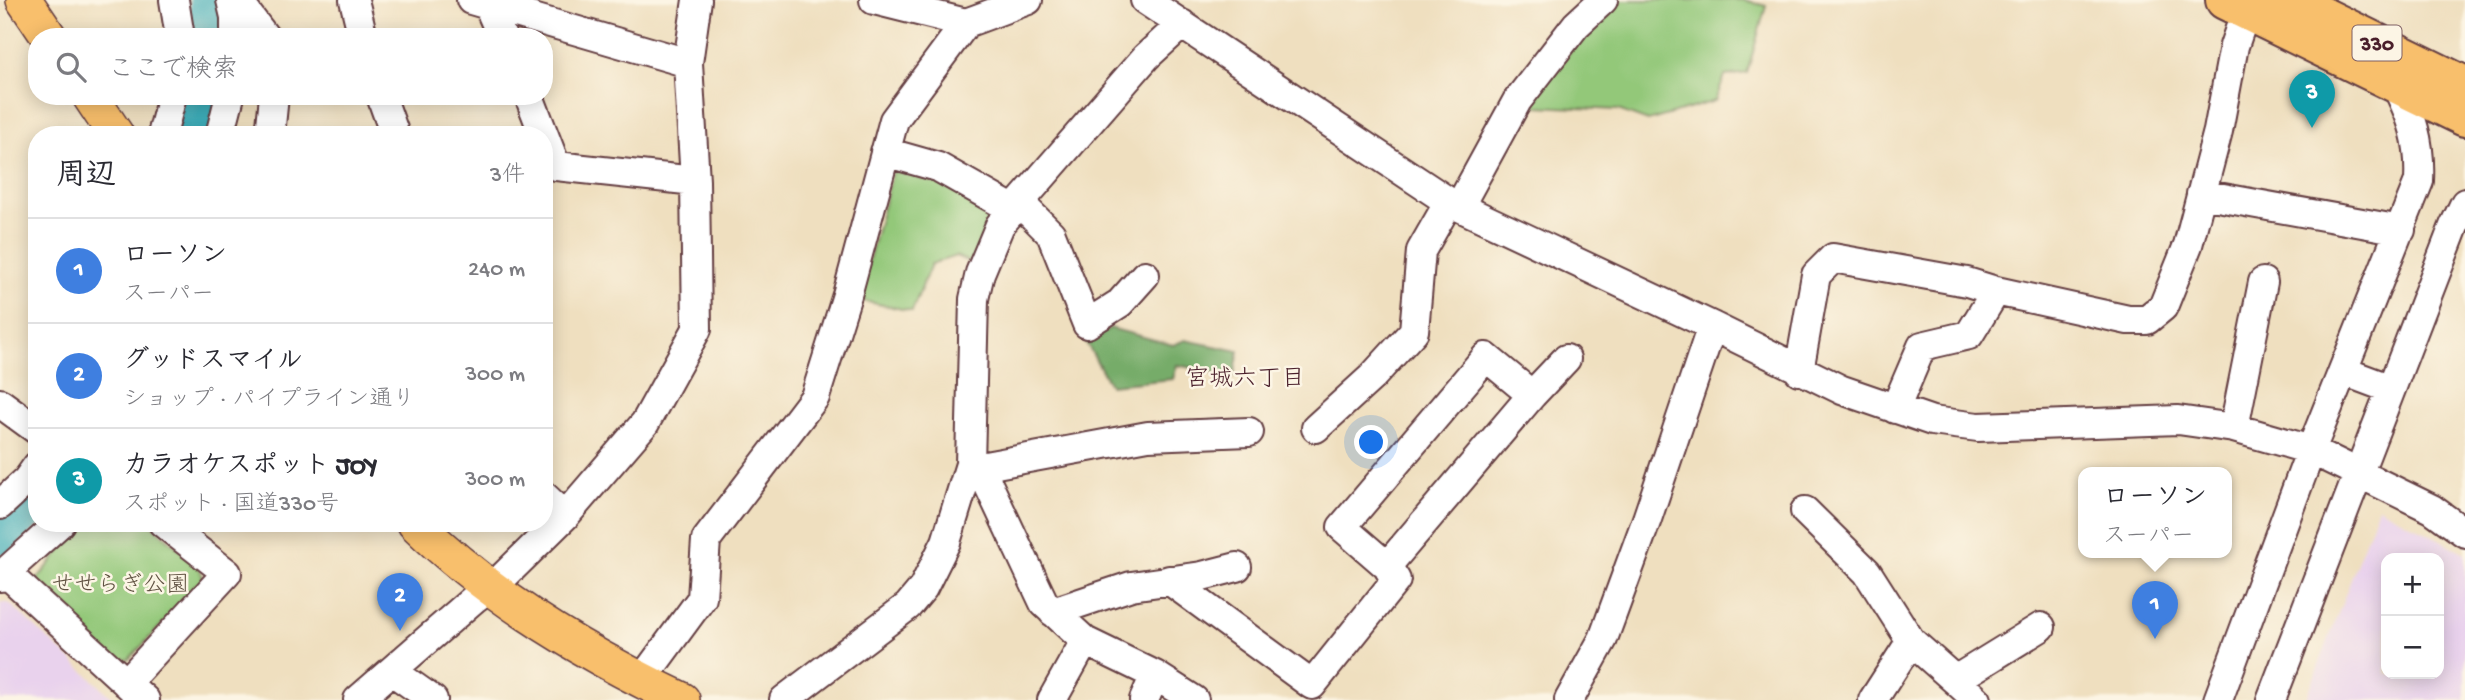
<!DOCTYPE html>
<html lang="ja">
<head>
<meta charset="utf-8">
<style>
  :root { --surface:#fff; --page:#f7f7f7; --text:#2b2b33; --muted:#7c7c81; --line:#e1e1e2; --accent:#c8321e }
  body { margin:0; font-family:"Gochi Hand","Klee One",sans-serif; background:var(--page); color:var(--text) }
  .controls { position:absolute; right:21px; bottom:21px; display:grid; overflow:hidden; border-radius:14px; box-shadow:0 4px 18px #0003 }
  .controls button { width:63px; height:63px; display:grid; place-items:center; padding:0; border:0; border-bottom:2px solid var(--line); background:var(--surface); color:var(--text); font:35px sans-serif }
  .you { position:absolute; left:1372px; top:443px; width:24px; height:24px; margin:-18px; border:5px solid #fff; border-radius:50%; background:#1a73e8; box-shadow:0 0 0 10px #1a73e833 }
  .badge { display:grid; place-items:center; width:46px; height:46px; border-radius:50%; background:var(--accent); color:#fff; font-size:23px; font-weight:700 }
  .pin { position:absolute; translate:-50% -58px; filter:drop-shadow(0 2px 4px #0008) }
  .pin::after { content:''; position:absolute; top:37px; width:24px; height:21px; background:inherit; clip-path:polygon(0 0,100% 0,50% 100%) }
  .popup { position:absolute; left:2078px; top:467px; width:154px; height:91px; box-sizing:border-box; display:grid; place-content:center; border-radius:14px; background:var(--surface); filter:drop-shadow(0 2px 5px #0005); font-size:23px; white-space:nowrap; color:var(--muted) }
  .popup b { font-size:26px; color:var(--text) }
  .popup::after { content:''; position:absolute; left:50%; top:100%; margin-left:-14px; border:14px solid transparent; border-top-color:var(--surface) }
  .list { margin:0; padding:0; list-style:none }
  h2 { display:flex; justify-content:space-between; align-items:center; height:91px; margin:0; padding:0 28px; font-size:30px }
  h2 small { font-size:23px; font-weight:400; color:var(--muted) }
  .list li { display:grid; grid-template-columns:46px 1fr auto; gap:21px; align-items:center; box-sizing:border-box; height:105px; padding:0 28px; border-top:2px solid var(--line) }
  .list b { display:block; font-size:26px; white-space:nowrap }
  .list p { margin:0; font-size:23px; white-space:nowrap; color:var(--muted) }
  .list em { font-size:23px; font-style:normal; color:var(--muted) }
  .icon { flex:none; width:38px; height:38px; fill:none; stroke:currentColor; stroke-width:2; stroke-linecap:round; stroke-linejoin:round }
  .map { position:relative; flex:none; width:2465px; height:700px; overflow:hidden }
  .search { position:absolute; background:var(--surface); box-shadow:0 4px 18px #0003; left:28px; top:28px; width:525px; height:77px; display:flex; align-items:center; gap:18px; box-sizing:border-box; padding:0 24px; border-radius:28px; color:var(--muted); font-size:26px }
  .panel { position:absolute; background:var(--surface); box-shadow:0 4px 18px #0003; left:28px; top:126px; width:525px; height:406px; border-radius:28px }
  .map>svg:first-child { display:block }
  .built { fill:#e9d2ed; fill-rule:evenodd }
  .green { fill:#93c879; stroke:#6e7452; stroke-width:2 }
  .forest { fill:#76ac69; stroke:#60664a; stroke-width:2 }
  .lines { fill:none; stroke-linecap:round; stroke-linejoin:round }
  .river { stroke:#3cacb8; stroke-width:40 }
  .minor-casing { stroke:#633c41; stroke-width:32 }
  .major-casing { stroke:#633c41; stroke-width:38 }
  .highway-casing { stroke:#633c41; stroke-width:42 }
  .minor { stroke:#fff; stroke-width:28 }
  .major { stroke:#f8bf6c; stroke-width:35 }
  .highway { stroke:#f8bf6c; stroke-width:38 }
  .labels { text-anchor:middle; stroke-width:5; stroke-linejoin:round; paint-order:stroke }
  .shield { fill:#fcf5e5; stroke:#7f5f63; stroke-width:2 }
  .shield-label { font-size:21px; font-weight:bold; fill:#4a1f2b }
  .park-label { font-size:23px; fill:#605242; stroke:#fcf5e5 }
  .neighbourhood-label { font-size:24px; fill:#4a1f2b; stroke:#fcf5e5 }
</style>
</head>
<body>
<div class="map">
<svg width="2465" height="700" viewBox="0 0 2465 700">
  <rect width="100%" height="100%" fill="#fcf5e5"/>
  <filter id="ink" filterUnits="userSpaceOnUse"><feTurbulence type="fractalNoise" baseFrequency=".0143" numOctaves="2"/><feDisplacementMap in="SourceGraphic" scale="14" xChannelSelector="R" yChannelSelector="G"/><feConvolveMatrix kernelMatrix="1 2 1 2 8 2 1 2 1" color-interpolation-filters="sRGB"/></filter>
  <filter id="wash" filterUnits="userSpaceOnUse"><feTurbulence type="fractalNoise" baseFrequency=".00686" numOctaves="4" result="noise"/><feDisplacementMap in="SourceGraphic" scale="28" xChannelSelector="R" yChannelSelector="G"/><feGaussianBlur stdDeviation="1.57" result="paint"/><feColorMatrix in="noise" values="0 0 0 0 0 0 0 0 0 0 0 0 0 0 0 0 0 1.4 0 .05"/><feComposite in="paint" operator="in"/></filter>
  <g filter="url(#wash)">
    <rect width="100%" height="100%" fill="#efdfbf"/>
    <path class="built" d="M2378,507l87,46v147h-159zM2386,558h53v116h-53z
      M0,603h9l106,97h-115z"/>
    <path class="green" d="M1613,0h131l22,6 -19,67 -22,3 -10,25 -67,20 -30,-11 -82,-4 -7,-6z
      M893,171l44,12 44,20 8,17 -18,43 -15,-7 -25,8 -19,47 -54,-11z
      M83,523h66l50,43 5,15 -75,78 -13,3 -81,-80z"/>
    <path class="forest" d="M1110,328l63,17 12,-5 54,11 -5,25 -57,-11 -4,14 -63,6 -24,-43z"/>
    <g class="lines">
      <path class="river" d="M209,0l3,37
        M192,135l12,-39
        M0,535l37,-34"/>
    </g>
  </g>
  <g filter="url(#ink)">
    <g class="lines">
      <g class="minor-casing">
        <path id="minor" d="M174,0l6,37
          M231,0l4,17v20
          M237,0l28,37
          M354,0l9,37
          M471,0l217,63
          M874,0l92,23 62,-23
          M1145,0l304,202 263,124 130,64 90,31 46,6 200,-7 56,8 77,22 121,59 33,24
          M488,5l14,32
          M381,96l14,39
          M529,96l27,70 139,15
          M162,135l10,-39
          M220,135l10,-39
          M270,135l4,-39
          M885,152l53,15 76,43
          M2201,194l200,36
          M1020,203l31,31 36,90 33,-21 25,-28
          M1459,207l58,-106 59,-76 27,-25
          M1799,371l17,-96 17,-17 134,24 29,9
          M2343,371l48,18
          M0,403l37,27
          M1895,409l27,-63 47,-11 27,-44 132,29h19l16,-13 25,-62 30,-114 16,-85 12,-35
          M1316,428l56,-51 42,-46 7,-80 28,-49
          M2234,428l29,-146
          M970,464l10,3 64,136 41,38 70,34 39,25
          M980,467l168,-31 101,-4
          M544,496l21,20
          M0,505l27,-25 10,-14
          M1805,511l62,61 44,69
          M1387,566l145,-171 34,-36
          M6,573l139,127
          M0,577l60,-54
          M1169,580l143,105 84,-105 -9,-14 -45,-39 144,-170 46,38
          M1053,612l78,-26 71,-10 35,-9
          M392,671l41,29
          M1955,680l22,20
          M641,681l61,-83 4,-58 109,-143 32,-102 47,-175 72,-97
          M126,683l101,-110 -64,-50
          M358,700l117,-102 29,-22 61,-60 80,-93 52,-94 -2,-148 -7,-118 9,-63
          M784,700l124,-94 15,-18 23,-46 24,-78 4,-165 6,-26 20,-48 146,-168 36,-33
          M1052,700l33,-59
          M1144,700l11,-25
          M1569,700l34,-61 44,-120 65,-193
          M1873,700l38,-59 44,39 86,-53
          M2218,700l93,-250 108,-269c2,-41 -7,-64 -25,-100
          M2271,700l183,-474 11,-23"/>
      </g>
      <g class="major-casing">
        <path id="major" d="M24,0l25,37
          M90,96l26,39
          M415,523c76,75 172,132 267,177"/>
      </g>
      <g class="highway-casing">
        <path id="highway" d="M2225,0l240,117
          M2289,0l176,86"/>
      </g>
      <use href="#minor" class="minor"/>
      <use href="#major" class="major"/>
      <use href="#highway" class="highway"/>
    </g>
  </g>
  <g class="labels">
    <rect class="shield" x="2352.5" y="25.5" width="49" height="35" rx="5"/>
    <g class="shield-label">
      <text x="2377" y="50">330</text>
    </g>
    <g class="park-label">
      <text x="120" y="591">せせらぎ公園</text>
    </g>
    <g class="neighbourhood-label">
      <text x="1245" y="385">宮城六丁目</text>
    </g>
  </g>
</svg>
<div class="controls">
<button>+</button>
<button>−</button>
</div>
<div class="you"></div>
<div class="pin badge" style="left:2155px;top:639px;background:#3f7fe0">1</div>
<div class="popup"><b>ローソン</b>スーパー</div>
<div class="pin badge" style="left:400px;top:631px;background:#3f7fe0">2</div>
<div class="pin badge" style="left:2312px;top:128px;background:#0f9aa8">3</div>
<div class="search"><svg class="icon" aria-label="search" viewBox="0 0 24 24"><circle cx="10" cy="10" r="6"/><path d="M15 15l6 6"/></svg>ここで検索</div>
<section class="panel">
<h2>周辺<small>3件</small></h2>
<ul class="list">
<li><span class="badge" style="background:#3f7fe0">1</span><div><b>ローソン</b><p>スーパー</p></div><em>240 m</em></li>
<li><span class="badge" style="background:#3f7fe0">2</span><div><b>グッドスマイル</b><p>ショップ · パイプライン通り</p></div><em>300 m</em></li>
<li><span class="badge" style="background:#0f9aa8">3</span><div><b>カラオケスポット JOY</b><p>スポット · 国道330号</p></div><em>300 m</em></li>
</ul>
</section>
</div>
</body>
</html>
